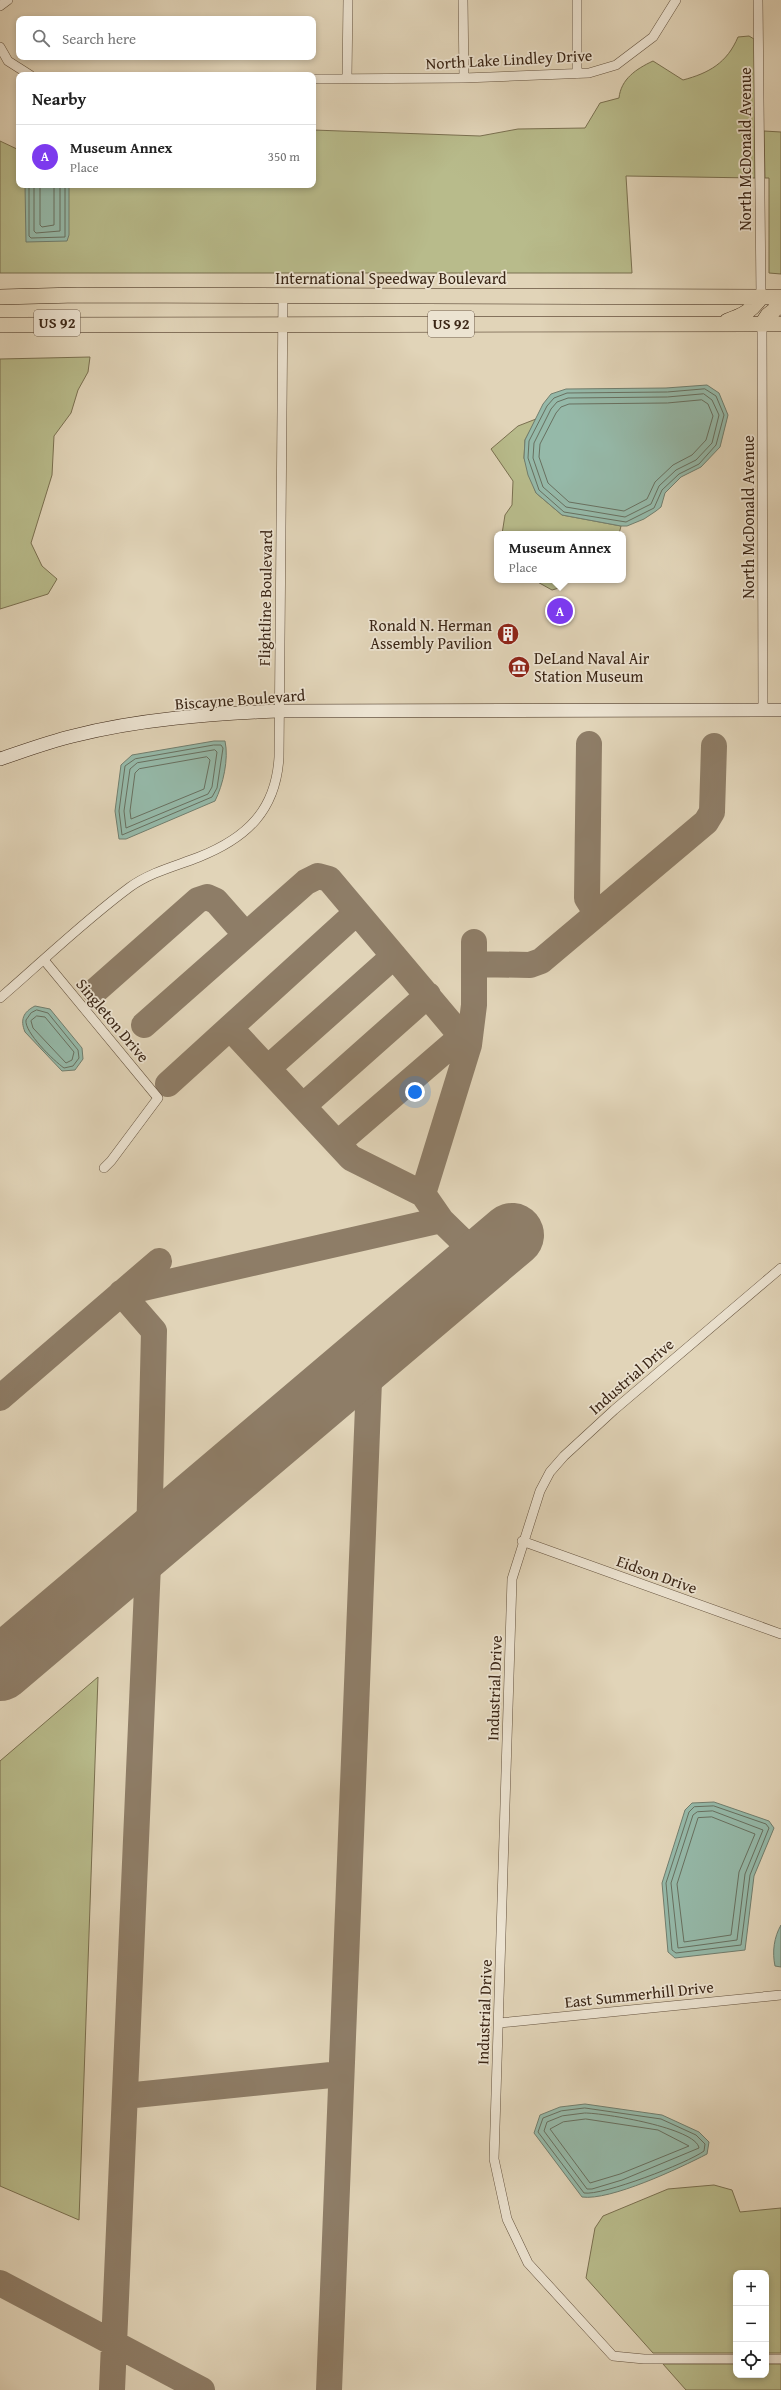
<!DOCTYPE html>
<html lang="en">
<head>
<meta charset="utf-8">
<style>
  :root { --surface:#fff; --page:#f6f6f6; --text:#222; --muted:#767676; --line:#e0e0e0; --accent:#7c3aed }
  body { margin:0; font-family:"Gentium Book Plus",serif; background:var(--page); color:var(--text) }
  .controls { position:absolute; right:12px; bottom:12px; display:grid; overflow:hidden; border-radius:8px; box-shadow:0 2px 6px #0003 }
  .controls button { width:36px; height:36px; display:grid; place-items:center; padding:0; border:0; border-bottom:1px solid var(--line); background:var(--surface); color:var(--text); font:20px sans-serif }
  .you { position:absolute; left:415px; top:1092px; width:14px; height:14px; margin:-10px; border:3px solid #fff; border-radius:50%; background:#1a73e8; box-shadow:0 0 0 6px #1a73e833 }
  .badge { display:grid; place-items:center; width:26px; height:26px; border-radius:50%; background:var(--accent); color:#fff; font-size:13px; font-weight:700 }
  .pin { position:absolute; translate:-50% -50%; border:2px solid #fff; box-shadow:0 1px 4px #0006 }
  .popup { position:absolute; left:494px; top:531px; width:132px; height:52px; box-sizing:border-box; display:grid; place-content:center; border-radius:8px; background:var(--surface); filter:drop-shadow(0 1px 3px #0005); font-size:13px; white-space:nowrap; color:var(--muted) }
  .popup b { font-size:15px; color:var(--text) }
  .popup::after { content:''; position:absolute; left:50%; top:100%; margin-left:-8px; border:8px solid transparent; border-top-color:var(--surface) }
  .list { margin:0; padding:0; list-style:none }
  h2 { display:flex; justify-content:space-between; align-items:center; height:52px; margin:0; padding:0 16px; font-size:17px }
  h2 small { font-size:13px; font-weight:400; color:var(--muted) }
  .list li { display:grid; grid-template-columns:26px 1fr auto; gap:12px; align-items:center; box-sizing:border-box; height:64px; padding:0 16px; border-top:1px solid var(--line) }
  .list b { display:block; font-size:15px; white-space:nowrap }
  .list p { margin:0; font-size:13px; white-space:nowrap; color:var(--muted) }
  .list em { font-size:13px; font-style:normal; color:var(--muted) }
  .icon { flex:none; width:22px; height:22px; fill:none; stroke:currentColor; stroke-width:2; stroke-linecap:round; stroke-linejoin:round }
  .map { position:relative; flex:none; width:781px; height:2390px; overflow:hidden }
  .search { position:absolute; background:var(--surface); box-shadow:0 2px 6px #0003; left:16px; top:16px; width:300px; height:44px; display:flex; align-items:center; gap:10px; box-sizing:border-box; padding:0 14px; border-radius:8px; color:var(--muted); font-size:15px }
  .panel { position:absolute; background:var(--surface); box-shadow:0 2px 6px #0003; left:16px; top:72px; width:300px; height:116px; border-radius:8px }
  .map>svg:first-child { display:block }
  .green { fill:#b8bb8b; stroke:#7a7050 }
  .water { fill:#95b9a9; stroke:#717e6e }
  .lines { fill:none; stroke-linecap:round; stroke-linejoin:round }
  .shore { stroke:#687060; stroke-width:1 }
  .taxiway { stroke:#8e7d67; stroke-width:26 }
  .runway { stroke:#8e7d67; stroke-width:64 }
  .street-casing { stroke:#64523e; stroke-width:10 }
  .secondary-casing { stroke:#3b2616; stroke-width:14 }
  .primary-casing { stroke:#3b2616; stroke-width:16 }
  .street { stroke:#ece3d1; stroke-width:9 }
  .secondary { stroke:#ece3d1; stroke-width:13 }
  .primary { stroke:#e1d4b8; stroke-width:15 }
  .labels { text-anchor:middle; stroke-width:3.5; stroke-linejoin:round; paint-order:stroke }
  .shield { fill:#ece3d1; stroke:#705f4e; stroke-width:1 }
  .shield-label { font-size:15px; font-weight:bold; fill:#3b2616 }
  .street-label { font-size:16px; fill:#3b2616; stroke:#ece3d1 }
  .poi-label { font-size:16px; fill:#3b2616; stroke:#ece3d1; text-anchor:end }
</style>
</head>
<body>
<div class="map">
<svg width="781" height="2390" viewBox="0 0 781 2390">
  <rect width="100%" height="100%" fill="#e1d4b8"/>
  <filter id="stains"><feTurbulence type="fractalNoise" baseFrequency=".005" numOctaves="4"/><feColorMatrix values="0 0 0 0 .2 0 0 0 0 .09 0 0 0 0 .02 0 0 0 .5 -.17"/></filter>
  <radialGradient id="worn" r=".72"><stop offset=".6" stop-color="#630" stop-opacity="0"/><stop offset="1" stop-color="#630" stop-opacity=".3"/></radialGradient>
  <path class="green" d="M749,36l5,3 1,139 -129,-2 6,97h-632v-132l19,9v35h294v-55l167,6 38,-7 67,-1 15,-25 19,-5c2,-19 17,-29 34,-37l30,19c26,-7 44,-17 55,-43z
    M764,131l17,1v142l-12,-1v-95h-4z
    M90,357l-2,15 -10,18 -7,23 -17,23 -2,39 -21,68 11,23 15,13 -9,15 -48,15v-250z
    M536,419l-11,21 -1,18 12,35 26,22 59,11 -2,8h-117l3,-19 7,-10 1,-24 -22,-32 27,-23z
    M534,580h31l-6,8 -7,2z
    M98,1677l-19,543 -79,-34v-425z
    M714,2185l18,5 8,22 41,-4v145h-15v-80h-30v80h-83l-67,-75 9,-50 8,-12 65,-27z
    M663,2364h73v11h30v-11h15v26h-95z"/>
  <path class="water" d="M25,185h44v50l-2,6 -41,1z
    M707,385l12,8 9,22 -8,32 -19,20 -20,10 -16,16 -4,14 -5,4 -12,8 -17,7h-6l-59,-11 -26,-22 -8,-18 -4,-17 1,-18 18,-36 8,-10 15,-5 100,-1z
    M214,741h11c4,18 -2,44 -10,60l-89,38h-7l-4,-28 6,-46 11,-10z
    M35,1006l15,3 32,39 1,11 -8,11 -13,1 -37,-39c-5,-12 -2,-20 10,-26z
    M714,1802l55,19 5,7 -20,48 -9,74 -70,8 -7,-6 -6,-69 23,-73 7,-7z
    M781,1925v42l-6,-1c-3,-14 -1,-29 6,-41z
    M585,2104l77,11 37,17 10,10 -2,12c-27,14 -97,47 -125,43l-48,-64 6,-18 20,-8z"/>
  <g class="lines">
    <path class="shore" d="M29,185v51l2,2 34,-1v-52
      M34,185v46l2,2 24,-2v-46
      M40,185v40l2,2 12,-2v-40
      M705,389l11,7 8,19 -8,30 -17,19 -20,10 -17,16 -8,18 -28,14 -62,-10 -25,-22 -11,-32 1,-17 18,-35 7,-8 13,-5 100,-1z
      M704,394l8,6 7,15 -7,28 -16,17 -20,10 -17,16 -8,18 -26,13 -59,-10 -23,-20 -10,-29 1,-15 17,-34 6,-7 11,-4 99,-1z
      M702,400l6,4 5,12 -7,24 -14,15 -19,10 -18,17 -8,17 -23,12 -55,-9 -21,-19 -9,-26 1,-13 16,-31 5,-6 8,-3 98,-1z
      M214,745h7l2,3 -6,40 -5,9 -90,38 -3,-24 6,-45 10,-7z
      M215,750l2,2 -5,35 -4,7 -82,34 -2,-17 6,-42 7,-6z
      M207,757l3,3 -6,29 -73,30 -1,-8 5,-38 4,-4z
      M37,1010l11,3 30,37 1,8 -6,8 -9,2c-10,-7 -40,-36 -38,-48l5,-7z
      M37,1016l8,1 29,35 -2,8 -6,3 -33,-35 -2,-7z
      M714,1806l52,18 3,4 -19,47 -9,70 -65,8 -4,-3 -6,-67 23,-71 5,-5z
      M713,1811l50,19 -18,44 -8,66 -59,8 -7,-65 22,-68 4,-3z
      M712,1817l43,17 -16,38 -8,63 -47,7 -7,-58 21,-66z
      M585,2108l76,11 35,16 9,9 -1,7c-16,12 -102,45 -120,42l-46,-61 5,-14 18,-7z
      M585,2113c19,0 111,15 114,35l-77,32 -30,9h-5l-43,-58 3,-9 15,-6z
      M586,2119l72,11 31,16 -69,28 -30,9 -40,-54 13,-7z"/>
    <path class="taxiway" d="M589,744l-2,154 10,16
      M474,964l56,1 11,-4 165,-139 6,-10 2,-66
      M95,991l103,-91 9,-3 9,4 30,34
      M144,1025l162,-143 12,-6 11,3 140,166
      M231,1029l120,129 72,36
      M268,1068l126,-112
      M168,1084l188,-171
      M303,1106l125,-111
      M338,1143l124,-107
      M441,1220l-18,-26 46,-149 5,-40v-63
      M0,1398l159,-137
      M125,2096l216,-22
      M0,2283l202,107
      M112,2390l37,-848 5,-211 -33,-38 320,-73 41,40
      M329,2390l41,-1034"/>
    <path class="runway" d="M0,1669l512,-434"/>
    <g class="street-casing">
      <path id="street" d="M463,0l1,78
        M577,0v74
        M758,0l3,297
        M0,6l8,-6
        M0,47l8,14 22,14
        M347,78l1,-78
        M313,79l151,-1 125,-5 27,-8 37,-28 23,-37
        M762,324l1,386
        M44,960l114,138 -47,63 -7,7
        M0,998c43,-37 84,-77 130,-111 21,-15 46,-21 69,-30 48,-19 77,-47 80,-100l4,-461
        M522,1541l259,93
        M499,2023l282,-28
        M736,2359h-92l-31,-3 -85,-93 -21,-44 -13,-60 18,-580 28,-88 10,-19 14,-16 50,-46 167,-142
        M766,2359h15"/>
    </g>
    <g class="secondary-casing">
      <path id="secondary" d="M0,759c24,-8 48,-17 73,-23 66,-17 137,-22 205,-25l503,-1"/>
    </g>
    <g class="primary-casing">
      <path id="primary" d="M0,297l77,-2 704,2
        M727,321c15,-5 25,-10 34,-24
        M762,324l6,-9 13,-10
        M0,325l781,-1"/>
    </g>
    <use href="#street" class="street"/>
    <use href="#secondary" class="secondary"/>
    <use href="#primary" class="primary"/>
  </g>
  <defs>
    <g id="building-disc" transform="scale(1.15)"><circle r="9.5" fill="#8f2418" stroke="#ece3d1"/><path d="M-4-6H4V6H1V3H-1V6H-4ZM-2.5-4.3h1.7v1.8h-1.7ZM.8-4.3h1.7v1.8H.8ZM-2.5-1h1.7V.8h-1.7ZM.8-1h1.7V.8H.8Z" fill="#fff"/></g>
    <g id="museum-disc" transform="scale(1.15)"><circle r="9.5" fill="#8f2418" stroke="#ece3d1"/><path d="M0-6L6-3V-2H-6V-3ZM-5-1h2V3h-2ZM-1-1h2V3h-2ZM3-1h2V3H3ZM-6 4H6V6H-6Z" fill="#fff"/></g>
  </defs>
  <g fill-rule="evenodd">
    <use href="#building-disc" x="508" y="634"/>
    <use href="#museum-disc" x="519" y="667"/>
  </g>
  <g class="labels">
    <g class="shield">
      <rect x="34" y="310" width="46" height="26" rx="3"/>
      <rect x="428" y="311" width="46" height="26" rx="3"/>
    </g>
    <g class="shield-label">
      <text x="57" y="328">US 92</text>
      <text x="451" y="329">US 92</text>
    </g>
    <g class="street-label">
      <text transform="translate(509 59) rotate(-3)" y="6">North Lake Lindley Drive</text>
      <text transform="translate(745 149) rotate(-90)" y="6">North McDonald Avenue</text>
      <text x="391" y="284">International Speedway Boulevard</text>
      <text transform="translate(748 517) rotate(-90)" y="6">North McDonald Avenue</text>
      <text transform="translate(265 598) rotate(-89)" y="6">Flightline Boulevard</text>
      <text transform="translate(240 699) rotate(-4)" y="6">Biscayne Boulevard</text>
      <text transform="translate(113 1020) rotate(50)" y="6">Singleton Drive</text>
      <text transform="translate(631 1376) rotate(-41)" y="6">Industrial Drive</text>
      <text transform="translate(657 1574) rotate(20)" y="6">Eidson Drive</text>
      <text transform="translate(494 1688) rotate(-88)" y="6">Industrial Drive</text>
      <text transform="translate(639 1994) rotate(-6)" y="6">East Summerhill Drive</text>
      <text transform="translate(484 2012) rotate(-88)" y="6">Industrial Drive</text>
    </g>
    <g class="poi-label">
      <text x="492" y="631">Ronald N. Herman<tspan x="492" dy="18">Assembly Pavilion</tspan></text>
      <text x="534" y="664" text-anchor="start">DeLand Naval Air<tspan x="534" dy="18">Station Museum</tspan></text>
    </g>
  </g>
  <rect width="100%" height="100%" filter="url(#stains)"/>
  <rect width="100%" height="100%" fill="url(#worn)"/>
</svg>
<div class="controls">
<button>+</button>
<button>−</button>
<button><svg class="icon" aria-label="locate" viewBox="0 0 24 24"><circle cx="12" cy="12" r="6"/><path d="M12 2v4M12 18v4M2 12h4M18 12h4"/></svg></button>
</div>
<div class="you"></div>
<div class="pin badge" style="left:560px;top:611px">A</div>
<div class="popup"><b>Museum Annex</b>Place</div>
<div class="search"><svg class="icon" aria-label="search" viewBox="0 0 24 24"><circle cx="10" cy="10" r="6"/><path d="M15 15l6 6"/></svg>Search here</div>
<section class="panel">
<h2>Nearby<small></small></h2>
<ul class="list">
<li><span class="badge">A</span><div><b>Museum Annex</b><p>Place</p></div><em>350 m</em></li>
</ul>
</section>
</div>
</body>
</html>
